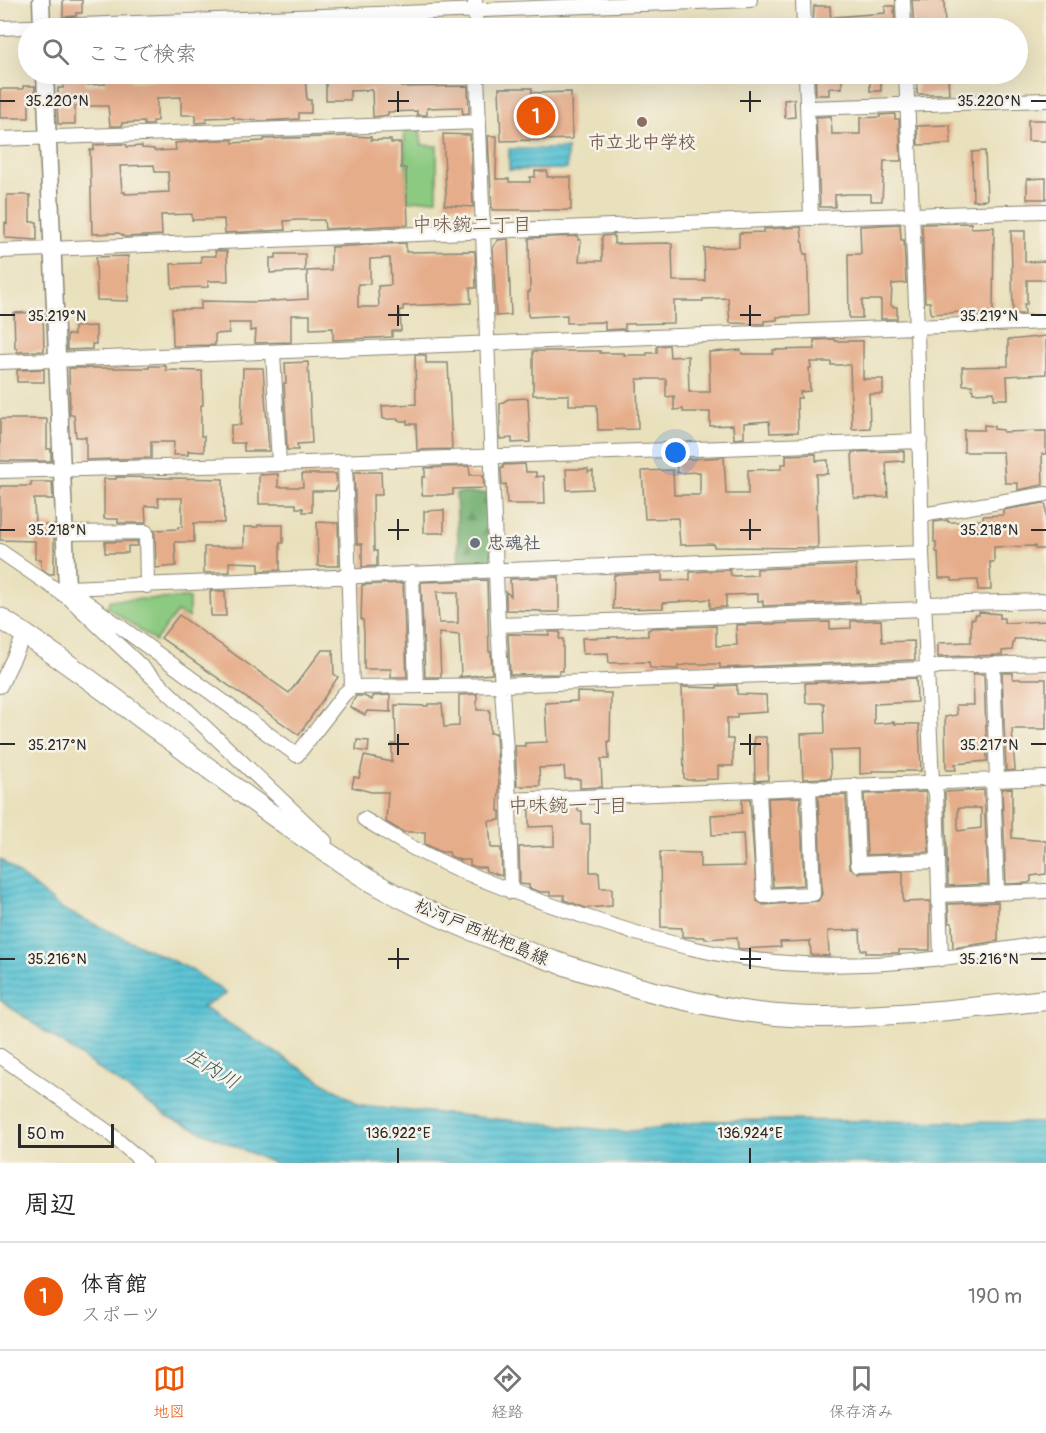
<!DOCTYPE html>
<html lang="ja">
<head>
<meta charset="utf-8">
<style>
  :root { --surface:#fff; --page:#f2f2f2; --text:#222; --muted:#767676; --line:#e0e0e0; --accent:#ea580c }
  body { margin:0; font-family:Pangolin,"Klee One",sans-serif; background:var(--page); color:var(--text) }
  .scale { position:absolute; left:18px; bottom:15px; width:96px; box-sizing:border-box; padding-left:6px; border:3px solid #2b2b2b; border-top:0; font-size:16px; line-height:21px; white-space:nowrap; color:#2b2b2b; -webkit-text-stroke:4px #f7f3e8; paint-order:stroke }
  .you { position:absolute; left:676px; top:453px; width:21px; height:21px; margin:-15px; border:4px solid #fff; border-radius:50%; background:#1a73e8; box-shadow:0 0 0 9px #1a73e833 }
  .badge { display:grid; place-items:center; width:39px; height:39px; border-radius:50%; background:var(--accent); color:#fff; font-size:20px; font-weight:700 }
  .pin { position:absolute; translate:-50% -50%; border:3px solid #fff; box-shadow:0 2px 6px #0006 }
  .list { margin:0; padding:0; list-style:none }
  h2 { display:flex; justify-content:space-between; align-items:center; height:78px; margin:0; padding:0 24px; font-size:26px }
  h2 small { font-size:20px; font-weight:400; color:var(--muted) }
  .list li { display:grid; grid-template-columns:39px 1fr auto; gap:18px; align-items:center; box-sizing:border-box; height:108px; padding:0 24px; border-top:2px solid var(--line) }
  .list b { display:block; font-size:22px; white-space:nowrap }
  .list p { margin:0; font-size:20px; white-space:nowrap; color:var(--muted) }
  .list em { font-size:20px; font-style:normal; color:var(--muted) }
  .icon { flex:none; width:33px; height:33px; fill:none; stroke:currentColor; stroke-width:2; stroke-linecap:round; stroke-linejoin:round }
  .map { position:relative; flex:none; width:1046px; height:1163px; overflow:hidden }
  .search { position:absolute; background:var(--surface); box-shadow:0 6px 24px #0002; left:18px; right:18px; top:18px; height:66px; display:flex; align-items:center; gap:15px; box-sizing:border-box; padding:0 21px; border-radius:33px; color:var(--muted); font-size:22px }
  .sheet { height:186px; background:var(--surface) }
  nav { display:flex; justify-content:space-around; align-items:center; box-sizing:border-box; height:84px; border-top:2px solid var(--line); background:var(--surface); font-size:16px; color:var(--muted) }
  nav a { display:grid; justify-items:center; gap:3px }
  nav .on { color:var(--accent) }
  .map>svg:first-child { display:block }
  .green { fill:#8cca81; stroke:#5c7a56; stroke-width:1.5 }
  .forest { fill:url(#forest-firs); stroke:#4e6c4d; stroke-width:1.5 }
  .water { fill:url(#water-rules); stroke:#427780; stroke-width:1.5 }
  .building { fill:#e6ad8b; fill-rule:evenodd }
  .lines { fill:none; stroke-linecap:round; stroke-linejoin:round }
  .minor-casing { stroke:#8a8674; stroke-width:16 }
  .tertiary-casing { stroke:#8a8674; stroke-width:19 }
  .secondary-casing { stroke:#8a8674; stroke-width:22 }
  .minor { stroke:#fff; stroke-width:14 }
  .tertiary { stroke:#fff; stroke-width:16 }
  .secondary { stroke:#fff; stroke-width:20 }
  .ticks { fill:none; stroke:#2b2b2b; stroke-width:2 }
  .education-dot { fill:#8d6e63; stroke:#f7f3e8; stroke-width:2 }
  .worship-dot { fill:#6b7280; stroke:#f7f3e8; stroke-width:2 }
  .labels { text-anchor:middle; stroke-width:5; stroke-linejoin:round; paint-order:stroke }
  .education-label { font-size:18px; font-weight:bold; fill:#785e54; stroke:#f7f3e8 }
  .worship-label { font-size:18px; font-weight:bold; fill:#5b616d; stroke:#f7f3e8; text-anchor:start }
  .street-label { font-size:18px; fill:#2b2b2b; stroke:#f7f3e8 }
  .neighbourhood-label { font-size:20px; fill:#6c584d; stroke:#f7f3e8 }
  .water-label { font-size:20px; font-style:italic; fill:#39595e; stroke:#f7f3e8 }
  .ticks-label { font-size:15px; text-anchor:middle; fill:#2b2b2b; stroke:#f7f3e8; stroke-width:5; stroke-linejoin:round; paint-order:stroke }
</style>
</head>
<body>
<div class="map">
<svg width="1046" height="1163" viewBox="0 0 1046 1163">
  <defs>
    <pattern id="forest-firs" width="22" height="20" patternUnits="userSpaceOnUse" patternTransform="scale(1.5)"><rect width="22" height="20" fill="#71ae6f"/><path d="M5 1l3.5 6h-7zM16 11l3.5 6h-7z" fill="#5d8e5b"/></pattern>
    <pattern id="water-rules" width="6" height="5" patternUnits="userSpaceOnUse" patternTransform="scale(1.5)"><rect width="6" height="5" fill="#59c3d4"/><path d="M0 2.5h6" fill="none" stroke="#4a9fac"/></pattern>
  </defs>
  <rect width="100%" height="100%" fill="#f7f3e8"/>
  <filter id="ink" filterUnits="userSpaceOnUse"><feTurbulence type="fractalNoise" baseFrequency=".0167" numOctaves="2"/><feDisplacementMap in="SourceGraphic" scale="12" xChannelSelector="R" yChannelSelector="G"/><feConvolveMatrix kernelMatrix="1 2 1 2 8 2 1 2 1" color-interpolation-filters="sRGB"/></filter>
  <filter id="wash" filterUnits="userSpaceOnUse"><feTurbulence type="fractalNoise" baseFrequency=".008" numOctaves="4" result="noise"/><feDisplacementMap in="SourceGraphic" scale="24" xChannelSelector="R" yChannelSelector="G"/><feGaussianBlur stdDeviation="1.35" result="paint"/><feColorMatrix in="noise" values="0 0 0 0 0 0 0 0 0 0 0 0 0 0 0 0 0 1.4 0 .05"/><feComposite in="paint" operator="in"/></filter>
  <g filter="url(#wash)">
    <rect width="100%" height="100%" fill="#e9e0bc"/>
    <path class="green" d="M420,129l2,16 15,1v53l-30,2 -3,-71z
      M189,598v20l-12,-6 -22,29 -48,-34 3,-7z"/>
    <path class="forest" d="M456,493h33l3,68 -6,4 -27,1z"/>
    <path class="water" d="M509,149h58v20l-58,1z
      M0,859l62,50 128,60 37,25 -25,13 158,98 265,27 82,-11 68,-1 271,3v40h-773l-105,-46 -168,-117z"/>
    <g id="blocks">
      <path class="building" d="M63,0h19v13h-6v3l-13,1z
        M912,0h32l1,28h-31z
        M814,6h16l1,18 -18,1z
        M885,6h9l1,22h-61v-11l51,-4z
        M63,74h22v11l20,-1 -1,-10h27v7l48,-3v-4h72l1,3h24l29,-1 2,24h4v13h-12v6l-35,2 -30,-2v-2l-28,1 1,4 -11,1v-8h-15v-18l-24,1v23h-4v4h-9v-3l-22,1v3h-12l-2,-20h-33v18h-17l-1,-24h1v-12h5z
        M350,74h50l1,13 67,-1 1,27 -6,1 -1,-7 -35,1v7h-10v-4l-29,1v3l-15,2 -1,-27 -22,1v9h-24v-24h24z
        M815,74h27v14h-13v7h-13z
        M870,74h11v17h-11z
        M917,74h28v4h3l1,16h-32z
        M23,86h12v10h-6v22h-29v-29h23z
        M499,88h33v5l39,-1 1,47 -71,2z
        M794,99l1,18 -10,1 -1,-18z
        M895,114v5h4l2,42h-17l-2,40h-11v-7h-23l-13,1v12h-15l-4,-90 15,-1 1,18h28v-16l20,-1v-2z
        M1028,120h18v21h-18z
        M950,125l1,19 -33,1 -1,-19z
        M443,134l27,1 3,72 -29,-2 2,-12z
        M351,136l20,1v3h20v3h10v25h5l2,57 -83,4 -1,-9h-26l-14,1 1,9 -60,3 -1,-14 -32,1v-6l-31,1 1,20 -37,2 -6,-4 -27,1 -2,-84h4v-5l29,-1 4,1v2l15,-1v2l12,1v2l22,-1 -1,-7 37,-3h21v3l31,-2v-2zM154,165l1,7h13l1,20 -44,2v-2h-3l-2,-26z
        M488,136h9l-1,43h13v3h21v-5h5v-6h12v6h24v33h-79z
        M985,151l2,49 -14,1 -1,-49z
        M1046,178v21h-19v-20z
        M7,195h23v27h7v18l-32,-2v-15l2,1z
        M971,223v5l23,-1 -1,87 -30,1v-3l-32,2 -1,-12h-5l-3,-78z
        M900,224l1,16h3l2,43 -14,1 -1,21 2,2h4v12h-16v-19h-19v18h-13l-1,-64h13l-1,-28z
        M801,227l3,27h3l1,19 1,42 -4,1 -28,1v3l-13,1v3l-34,-1 -2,-25 -25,1v2h-29v22l-49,1v5l-20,1v-8l-38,1v-8l-38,2 -1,-2v-23h2l-1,-54 49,-2v4h3l-2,21h23v-25l12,-1v9l54,-1 4,1 1,37h32l-1,-33 35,-1v-14l25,-1v-3z
        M1011,231h14v31l21,-1v19h-19v24h-3l1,10h-12z
        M508,239l3,76 -15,1 -3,-69 5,-7z
        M406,243v9l69,-1 1,37h-6l1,15 -68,3v4h-3l1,21h-9v6l-59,3v-12l-23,1v-14h-19v27l-36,1 1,-13 -6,1v-8h-21v10l-14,1v11l-42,1 -1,-37h29v-8l54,1 53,-3 -1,-28 24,-1v-23zM390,258l1,27 -13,1 1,21h-21v-23h12v-25z
        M215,251h12l1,30h-20v6l-36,1 -1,-24 30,-1v-7h15z
        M276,254h29v17l-35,2v-15h6z
        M128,256v45l-31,-1 -1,-43z
        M43,312l1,39 -27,1v-4h-2l-1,-35z
        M96,326v18h-4v5l-25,1v-15h7v-8z
        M1046,336v38l-39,2 1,23h-14v-7l-21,1 -1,-8h-9l-1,-18 46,-1v-26z
        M834,339l1,2h28v38h20v15h-14l1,34 -18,1 -2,-64h-19v-3h-21l1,6h-2l1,23 -10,1 1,6h-4l1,34 -28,1 -1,-12 -25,2v15l-10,1 -1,-14 -23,1v-14h-27v-3l-9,1v-14l-8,1v-18h-29l1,50 -40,1 -1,-25h-28v-10h-36v-44h67v2h24v2h23v-2h10v-7l12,-1 1,12 18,-1 1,36h21l-1,-40 32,-2 1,4h31v-4l42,-1 -1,-9z
        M415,355h11v8h22l4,86 -35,1 -1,-26h-9v-3h-9v-2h-15l-1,-13 34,-2z
        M308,362l4,81 -15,1 1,6h-11l-3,-67h2l-1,-20z
        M149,366h17v4l36,1 1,34h-2v31h3v16l-16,-1v4h-15l1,-13h-23v16l-65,2v-23h-10l-2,-22h-4l-1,-47h80z
        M243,368h20l6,83h-25v-8h-13v-18h10z
        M44,369v13h-27v-12z
        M528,398l2,44 -18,1v-5l-12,1v-35l8,-5z
        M0,419h47v30h4v12h-51z
        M984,425l10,1v3l9,1v2l43,-1v23h-4l1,31 -25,5v-7h-13l-2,-31h-39v-22h20z
        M904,451v10l-18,1 2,35 -34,1 -2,-46z
        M816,454v7l12,-1v14h-12l2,74 -104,-1v-3l-34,1 -2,-27 -33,1 -3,-48 31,-1 1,25h26v-23l-23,1 -1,-13 48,-3 2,37h22v-24l33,-1v-5h5v-9z
        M525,464l1,8h10v5l8,-1 1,28h-38l-1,-20 -4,1 -1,-17h2v-3z
        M469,466l1,9h13l1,13 -31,1v6h-31v-18h3v-9z
        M566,469h22v3l5,-1v18l-26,1z
        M354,472h27l1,23h-9l1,56h3v15l-15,1v-23h-5z
        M278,474v13h25l-1,-13h34l1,13 -2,4h-23v21h-9v-4h-7v-4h-37v-29z
        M116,477l107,2 1,44h-30v19h-19l1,24 -20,2 -1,-38 23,-1v-2h4v-29h-24l1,8h-14l1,17h-28v-4h-14v-40h12z
        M31,482h21l1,17h-19l1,26h19v49h-5l-8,-6v-9h-6v-18l-35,-1v-54h31z
        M1044,503l2,2v44h-11v-3l-41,1v15h-4l1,28h-13v-10l-26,1v-3h-13l-1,-26h-2v-10h-2v-20l14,-2v2h28v-2h7v-4l20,-1v-5z
        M444,510v23h-20v-22z
        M317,522l21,1 1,43h-21z
        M258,525h25v18h-3v27l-21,1v-8l-30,-1 1,10 -26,1v-26h40v-20h14z
        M137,541v5h-9v7h-23v-11z
        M856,565l1,27 2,-1 1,11 -97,4v-5h-5v-7l-32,1v12l-16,1v-9l-47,4v5l-50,1 1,-34 48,-2v8l28,-1v-8l40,-2 1,5 4,1 22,-1v-6z
        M559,577v35h-18v-1l-35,-1v-18l5,4 -1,-17z
        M487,580l2,72h2l1,22 -33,3 2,-2 -2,-40 -20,-2 2,44h-16l-4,-95zM437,592h21v31h-19z
        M403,583l4,94h-16v-8h-27v-36l-1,-13h-2l1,-35z
        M210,591h15l1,25h-15z
        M979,612l21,2v4h4v5l42,-2v17l-32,1 -2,11 -10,1v4l-64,2v-14l33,-1v-23h4v-4h4z
        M179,615l110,78 33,-43h11l1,24 4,3 -39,58 -138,-97z
        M881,620l1,22 32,-1 1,19 -195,8v-4h-28l-14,2v3l-28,-1 -1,-6 -40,1 -1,-10 -25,1 -1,-16 66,-2v-6l4,-2 64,-2v20l21,-1 -1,-20 94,-3v7l21,-1v-7z
        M549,632h11l-1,7h4v32h-4v3l-49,1 -2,-41 41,1z
        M1002,673h11v6h33v50h-34l3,41 -9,1z
        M973,674h11l3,87 -32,3 1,6h-10l-1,-53 12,-2 -1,-10h18z
        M916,678l1,24 -43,2v20l20,-2v2h25l2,47h-49v2l-12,1v-24l-30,1 1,27 -28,1 -2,-45 24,-1 -1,-30h-18l-1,-20z
        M737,685v9l29,1 1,17 -30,2v4h-10v21h6v27h-15v13l-31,1 -3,-2 -2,-91 35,1v-2z
        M577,692l34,1 -1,48h-2l1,18h-8l1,28 -22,1v-9h-15l-1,-12 -25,1 1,18h-23l-2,-40h10v-3l22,-1 -2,-39 32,-2z
        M477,694v16h13v23h6l3,54 -1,24h2v9l-11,1 2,27h10l1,28 -16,-5 -1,-4h-9l-6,-2v-5h-10l-10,-4 -1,-4h-8l-16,-8v-12h-22l-17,-10 2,-30h-17l-19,-5 2,-10 5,1 5,-22 28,6v-18h4l-1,-39 33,1v-2h14l2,23 15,-1v-31z
        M390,695v16l2,1 -25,-1 -2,4 -15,-8 6,-11h8l8,4 1,-4z
        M754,737h12v7h2v36l-13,1z
        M357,740l12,1 -1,11 -12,-2z
        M1012,788v50l34,3v33l-15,2v5l-3,2 -22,1 -4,-95z
        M984,790l4,94 -40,2 -3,-94zM958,808h23v20l-23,3z
        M926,792l3,60 -62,3 -3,-61z
        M846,795l4,73 8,5 45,-2v31l27,-1v49h-31v3h-33v-3h-5l-1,-20 -32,1 1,25 -18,-1 -1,-14 -30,1 1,5 -40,2 -3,-1 -1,-11 -32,2v-2h-21l-2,-1v-8l-21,-1 -1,-75 40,1v14l45,-1 -2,-32 -31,1 -1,-20 31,-2v-14h8l7,102 7,4 54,-4 4,-7 -4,-98z
        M800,797l4,88 -31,2 -5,-89z
        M578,806v5h4v13h8v48h9l1,16h12v18l-26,2 -22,-8v-5h-14v-3h-9l-12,-4v-3l-9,-1 -1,-37 35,-1v-20l-25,1v-19z
        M998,902v39l-45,7 -1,-25h-3l-1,-19z"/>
    </g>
  </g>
  <g filter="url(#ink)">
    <use href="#blocks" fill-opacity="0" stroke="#8a8674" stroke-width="1.5"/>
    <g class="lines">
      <g class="minor-casing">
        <path id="minor" d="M475,0l1,28
          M803,0l1,28
          M903,0l1,28
          M0,28l750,-28
          M477,74l21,551 11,175 2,92
          M806,74l5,144
          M906,74l11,254 5,225 10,229 4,11 5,166
          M808,108l238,-8
          M0,139l479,-17
          M0,251l811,-33 235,-7
          M273,352l6,112
          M0,362l1046,-40
          M0,471l279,-7 641,-23
          M922,515l124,-21
          M64,533l82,-1 1,54
          M0,551l67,46
          M412,573l4,112
          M67,588l855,-35
          M67,588l230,167 47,-61 8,-7 -7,-225
          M67,596l258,245 -4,5
          M925,604l121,-3
          M498,625l426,-16
          M993,664l4,116
          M0,686l25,-52
          M352,687l150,-2 424,-16 14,-3 106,-3
          M993,780l4,113
          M855,785l3,79 79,-3
          M759,789l5,107 49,-2 -4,-107
          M509,800l537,-22
          M364,819c17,10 34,21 51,30 56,29 115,49 174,69 69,23 139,43 213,46 82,4 163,-8 244,-21
          M939,895l107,-4
          M0,1056l108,76 36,31"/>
      </g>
      <g class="tertiary-casing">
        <path id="tertiary" d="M41,0l1,28
          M45,74l22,514"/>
      </g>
      <g class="secondary-casing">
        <path id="secondary" d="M0,618c104,67 199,147 301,217 23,15 45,31 68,45 64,37 132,64 202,87 82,27 168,51 255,50 73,-1 148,-9 220,-17"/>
      </g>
      <use href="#minor" class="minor"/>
      <use href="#tertiary" class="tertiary"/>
      <use href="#secondary" class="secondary"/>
    </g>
  </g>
  <path class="ticks" d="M398,91v21M750,91v21M0,101h15M388,101h21M740,101h21M1031,101h15M398,305v21M750,305v21M0,315h15M388,315h21M740,315h21M1031,315h15M398,519v21M750,519v21M0,530h15M388,530h21M740,530h21M1031,530h15M398,734v21M750,734v21M0,744h15M388,744h21M740,744h21M1031,744h15M398,948v21M750,948v21M0,959h15M388,959h21M740,959h21M1031,959h15M398,1148v15M750,1148v15"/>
  <circle class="education-dot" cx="642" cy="122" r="6"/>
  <circle class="worship-dot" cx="475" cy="543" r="6"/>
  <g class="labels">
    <g class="education-label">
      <text x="642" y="148">市立北中学校</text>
    </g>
    <g class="worship-label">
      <text x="487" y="549">忠魂社</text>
    </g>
    <g class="street-label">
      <text transform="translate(482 932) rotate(23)" y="6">松河戸西枇杷島線</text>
    </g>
    <g class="neighbourhood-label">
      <text x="472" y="231">中味鋺二丁目</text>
      <text x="568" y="812">中味鋺一丁目</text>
    </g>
    <g class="water-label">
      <text transform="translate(212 1068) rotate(31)" y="7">庄内川</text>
    </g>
  </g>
  <g class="ticks-label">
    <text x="57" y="106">35.220°N</text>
    <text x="989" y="106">35.220°N</text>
    <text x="57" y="321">35.219°N</text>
    <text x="989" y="321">35.219°N</text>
    <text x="57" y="535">35.218°N</text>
    <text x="989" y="535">35.218°N</text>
    <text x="57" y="750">35.217°N</text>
    <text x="989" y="750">35.217°N</text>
    <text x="57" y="964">35.216°N</text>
    <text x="989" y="964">35.216°N</text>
    <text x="398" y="1138">136.922°E</text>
    <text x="750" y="1138">136.924°E</text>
  </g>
</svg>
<div class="scale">50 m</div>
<div class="you"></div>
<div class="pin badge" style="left:536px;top:116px">1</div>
<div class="search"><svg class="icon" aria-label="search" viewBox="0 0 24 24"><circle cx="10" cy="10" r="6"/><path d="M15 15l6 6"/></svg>ここで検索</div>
</div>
<section class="sheet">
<h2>周辺<small></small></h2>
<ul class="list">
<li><span class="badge">1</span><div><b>体育館</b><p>スポーツ</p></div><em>190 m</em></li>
</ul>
</section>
<nav>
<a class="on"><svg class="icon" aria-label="map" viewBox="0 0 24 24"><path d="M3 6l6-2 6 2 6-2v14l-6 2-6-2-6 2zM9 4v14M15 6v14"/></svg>地図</a>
<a><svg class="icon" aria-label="directions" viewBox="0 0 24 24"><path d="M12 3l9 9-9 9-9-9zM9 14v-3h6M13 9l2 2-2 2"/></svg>経路</a>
<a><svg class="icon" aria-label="saved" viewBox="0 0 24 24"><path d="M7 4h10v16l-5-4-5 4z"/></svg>保存済み</a>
</nav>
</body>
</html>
